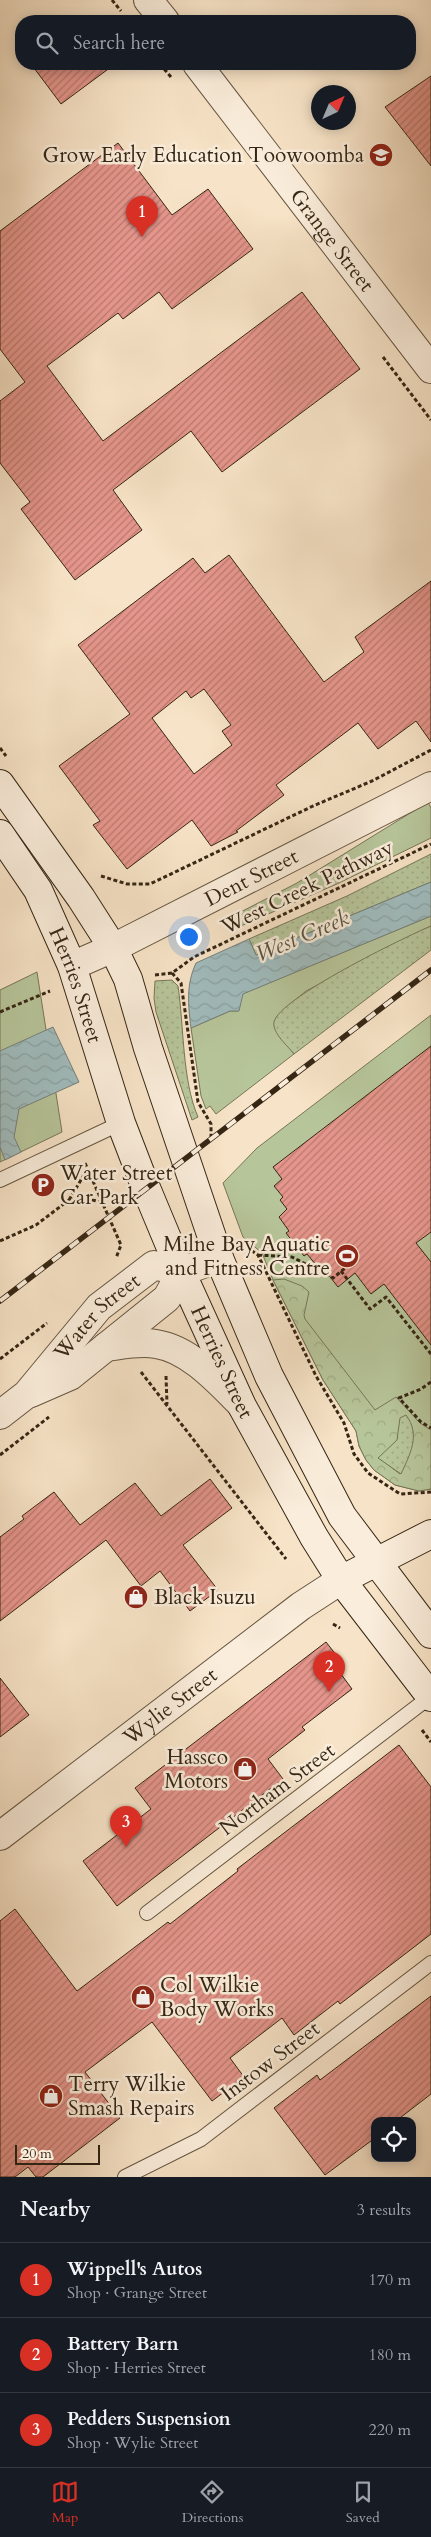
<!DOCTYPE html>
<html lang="en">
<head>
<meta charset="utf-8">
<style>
  :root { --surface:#171b24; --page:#242831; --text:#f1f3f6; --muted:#9ea1a6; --line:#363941; --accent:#d93025 }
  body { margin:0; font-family:Cardo,serif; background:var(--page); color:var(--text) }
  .controls { position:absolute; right:15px; bottom:15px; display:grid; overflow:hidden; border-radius:10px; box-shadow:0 2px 12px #0003 }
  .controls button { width:45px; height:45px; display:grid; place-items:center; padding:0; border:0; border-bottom:1px solid var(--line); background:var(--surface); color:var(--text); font:25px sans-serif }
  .compass { position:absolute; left:311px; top:85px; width:45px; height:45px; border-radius:50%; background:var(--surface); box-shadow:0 2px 12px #0003; rotate:44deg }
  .scale { position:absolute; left:15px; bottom:12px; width:85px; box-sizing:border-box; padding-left:5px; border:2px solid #352614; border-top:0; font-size:14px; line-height:18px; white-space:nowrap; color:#352614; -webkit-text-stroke:4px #faeddb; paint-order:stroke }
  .you { position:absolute; left:188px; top:936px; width:18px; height:18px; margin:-12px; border:4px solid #fff; border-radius:50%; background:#1a73e8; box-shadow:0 0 0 8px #1a73e833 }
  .badge { display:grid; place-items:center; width:32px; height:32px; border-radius:50%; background:var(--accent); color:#fff; font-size:16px; font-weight:700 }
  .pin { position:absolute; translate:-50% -41px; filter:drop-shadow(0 1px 2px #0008) }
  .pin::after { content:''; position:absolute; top:26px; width:18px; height:15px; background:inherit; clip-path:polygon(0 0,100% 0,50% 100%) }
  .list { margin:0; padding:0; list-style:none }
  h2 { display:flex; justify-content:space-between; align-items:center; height:65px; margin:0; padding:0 20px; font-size:21px }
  h2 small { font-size:16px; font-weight:400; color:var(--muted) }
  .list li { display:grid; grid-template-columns:32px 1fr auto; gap:15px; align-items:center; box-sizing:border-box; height:75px; padding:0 20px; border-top:1px solid var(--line) }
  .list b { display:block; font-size:19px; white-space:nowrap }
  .list p { margin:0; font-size:16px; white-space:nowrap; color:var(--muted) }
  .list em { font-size:16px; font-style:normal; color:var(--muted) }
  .icon { flex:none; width:28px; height:28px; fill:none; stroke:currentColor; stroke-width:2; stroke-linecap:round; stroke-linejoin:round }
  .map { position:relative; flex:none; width:431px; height:2177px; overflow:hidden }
  .search { position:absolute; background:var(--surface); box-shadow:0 2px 12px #0003; left:15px; right:15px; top:15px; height:55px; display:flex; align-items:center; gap:12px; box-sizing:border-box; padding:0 18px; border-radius:20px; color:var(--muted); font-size:19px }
  .sheet { height:290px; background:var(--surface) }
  nav { display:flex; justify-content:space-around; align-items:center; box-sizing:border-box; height:70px; border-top:1px solid var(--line); background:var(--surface); font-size:14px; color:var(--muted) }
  nav a { display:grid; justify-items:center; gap:2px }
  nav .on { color:var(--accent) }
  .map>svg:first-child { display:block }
  .grass { fill:#b7c59a; stroke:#767657 }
  .park { fill:url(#park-crowns); stroke:#767657; fill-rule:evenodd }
  .garden { fill:url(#garden-dots); stroke:#767657 }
  .water { fill:url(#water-waves); stroke:#75807a }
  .building { fill:url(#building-hatch); stroke:#352614; fill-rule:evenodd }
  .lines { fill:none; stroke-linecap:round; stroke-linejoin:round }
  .lane-casing { stroke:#665541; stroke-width:16 }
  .street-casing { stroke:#665541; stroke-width:30 }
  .secondary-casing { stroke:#352614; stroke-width:30 }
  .path { stroke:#352614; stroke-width:3; stroke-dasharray:4 2.5; stroke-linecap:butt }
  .lane { stroke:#faeddb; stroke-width:14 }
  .street { stroke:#faeddb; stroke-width:28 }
  .secondary { stroke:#faeddb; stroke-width:28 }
  .rail-casing { stroke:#352614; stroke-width:5.5 }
  .rail { stroke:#faeddb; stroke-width:4; stroke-dasharray:11; stroke-linecap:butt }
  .labels { text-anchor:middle; stroke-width:5; stroke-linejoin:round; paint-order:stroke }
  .poi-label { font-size:21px; fill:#352614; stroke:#faeddb; text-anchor:start }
  .street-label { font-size:21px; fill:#352614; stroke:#faeddb }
  .water-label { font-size:22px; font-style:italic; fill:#555347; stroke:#faeddb }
</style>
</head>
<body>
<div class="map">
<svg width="431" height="2177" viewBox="0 0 431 2177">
  <defs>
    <pattern id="park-crowns" width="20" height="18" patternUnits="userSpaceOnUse" patternTransform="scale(1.25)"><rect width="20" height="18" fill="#b7c59a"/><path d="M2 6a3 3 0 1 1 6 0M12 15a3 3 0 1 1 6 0" fill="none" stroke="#9ea984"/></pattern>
    <pattern id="garden-dots" width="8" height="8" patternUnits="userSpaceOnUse" patternTransform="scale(1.25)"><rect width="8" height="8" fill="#b7c59a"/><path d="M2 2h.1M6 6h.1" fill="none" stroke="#9ea984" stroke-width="1.8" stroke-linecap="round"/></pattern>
    <pattern id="water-waves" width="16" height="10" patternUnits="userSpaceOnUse" patternTransform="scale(1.25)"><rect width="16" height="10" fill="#a0bcbe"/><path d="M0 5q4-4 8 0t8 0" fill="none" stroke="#8aa1a2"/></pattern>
    <pattern id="building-hatch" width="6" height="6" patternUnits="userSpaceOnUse" patternTransform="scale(1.25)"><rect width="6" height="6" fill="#e5958b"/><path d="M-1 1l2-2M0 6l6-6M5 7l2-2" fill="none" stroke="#ba7970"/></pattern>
  </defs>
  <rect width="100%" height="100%" fill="#f7e3c7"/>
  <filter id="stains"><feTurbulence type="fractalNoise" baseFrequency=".004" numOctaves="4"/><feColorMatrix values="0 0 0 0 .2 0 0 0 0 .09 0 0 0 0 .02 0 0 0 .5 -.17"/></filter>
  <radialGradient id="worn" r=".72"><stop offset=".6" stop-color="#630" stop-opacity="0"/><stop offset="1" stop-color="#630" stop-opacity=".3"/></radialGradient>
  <path class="grass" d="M428,802l3,6v30l-92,45 -105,46 -3,-12 66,-34z
    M431,916v10l-125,65 -24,20 -7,17 19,26 -78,60 -6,-8 -4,3 -5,-13 -10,-68 39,-17h8l4,-17z
    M37,972l25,160 -62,30v-172z
    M431,1015v474l-12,2 -24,-6 -21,-15 -8,-10 -7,-14 -3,-15 -33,-51 -50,-100 -11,-27 -19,-16 -20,-54 34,-35z"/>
  <path class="park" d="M284,1279l18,7 7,6 -5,23 1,4 70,91 21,-13 24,26 11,7v59l-12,2 -24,-6 -21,-15 -8,-10 -7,-14 -3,-15 -33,-51 -50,-100zM397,1440l3,34 -21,-16z"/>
  <path class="garden" d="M431,854v28l-175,73 -7,-16 98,-43z
    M431,926v24l-137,104c-6,-8 -22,-21 -20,-32 5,-24 131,-85 157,-96z
    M172,980l6,6c6,40 4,94 20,131l-6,3 -36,-108 -2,-14 1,-17z
    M406,1415c15,20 4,39 -5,59l-23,-16 19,-18 3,-22z"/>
  <path class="water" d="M431,882v34l-188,78 -4,17h-9l-39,17c-3,-24 -5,-43 5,-65l53,-24 7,16z
    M53,1027l26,55 -60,27 -5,28 7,15 -16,8 -5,-13v-96z"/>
  <path class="building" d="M31,64h84l-54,40z
    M431,76v90l-46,-59z
    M118,143l54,72 36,-26 45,60 -81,60 -13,-17 -36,27 -5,-6 -71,53 56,75 199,-149 58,77 -138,103 -31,-41 -78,59 29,40 -67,50 -54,-71 9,-7 -30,-39v-62l25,-19 -25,-33v-118z
    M229,555l95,127 40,-30 -9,-15 76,-56v161l-15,-21 -38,28 -20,-26 -82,62 8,10 -48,36 2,1 -27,14 -19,-26 -65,49 -34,-44 7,-4 -41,-55 71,-52 -52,-69 115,-87 12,15zM204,689l27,36 -9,6 10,14 -38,29 -42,-56 34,-27 5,7z
    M431,1046v186l-15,11 15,19v83l-47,-61 -13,10 -16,-21 -17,14 -18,-23 -3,2 -10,-12 -3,2 -18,-23 3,-2 -10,-14 8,-8 -7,-9 3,-3 -9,-11 8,-7 -9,-12z
    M210,1479l22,29 -49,37 35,45 -28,21 -30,-40 -19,15 -35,-46 -106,81v-84l24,-18 -2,-3 32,-24 26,33 55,-42 26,33z
    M326,1642l18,23 -6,5 14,19 -50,38 3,3 -37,29 15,20 -166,127 -34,-45 68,-52 -16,-21z
    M0,1678l29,37 -29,22z
    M399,1745l32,42v147l-91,70 -2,-3 -44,34 -12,-17 -52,40 14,19 -32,24 -60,-79 -67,50 35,46 -77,59h-7l-8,-10 -13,10h-15v-256l15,-12 62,82 91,-69 2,2 68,-53 -1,-2z
    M431,1996v98l-35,27h-21v17l-50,37 -51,-67 43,-33 3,5z"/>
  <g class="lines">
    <g class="lane-casing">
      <path id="lane" d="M0,1180l121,-57
        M147,1913l284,-217
        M125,2177l76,-38 230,-176"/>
    </g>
    <g class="street-casing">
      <g id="street">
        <path d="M148,0l17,21"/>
        <path id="s1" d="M197,64l234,305"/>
        <path id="s2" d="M72,966l41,-18 318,-162"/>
        <path d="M106,1347c16,-2 34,-6 50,-3 33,5 61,36 84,59"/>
        <path d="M31,1393l39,-17 97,-78 14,-26"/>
        <path id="s3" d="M0,1415l27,-21 72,-87 55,-42 27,7 38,-14"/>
        <path id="s4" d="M0,1836l301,-230 40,-26"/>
      </g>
    </g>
    <g class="secondary-casing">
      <g id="secondary">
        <path d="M0,784l81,114 32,50 15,31 20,69 71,210 50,118 73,140 89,118"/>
        <path id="s5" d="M0,834l38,56 34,76 49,157 25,65 35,84 61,134 72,131 27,43 90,117"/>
        <path d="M341,1580l90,-46"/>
      </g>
    </g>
    <path class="path" d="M112,0l9,11
      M160,64l11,13
      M383,357l48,63
      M0,748l6,8
      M101,876l26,8h23l163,-78 59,-25 59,-31
      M172,973l9,10 17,119 13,22v17
      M155,975l17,-2 22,-16 237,-113
      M0,1012l50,-21
      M85,1163l36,82 -5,13
      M69,1200l18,-30
      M0,1241l36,-16 33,-25 14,-2 18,4
      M246,1247l12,8 58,121 28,47 10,31 14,19 32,21 31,-2
      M258,1255l34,2 41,21 16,-13
      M341,1271l29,38 16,-12 45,57
      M0,1359l47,-36
      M141,1372l145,187
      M166,1376l1,28
      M431,1382l-10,7 -22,9 22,24 10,6
      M0,1455l49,-38
      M333,1624l7,4
      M422,1730l9,12"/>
    <use href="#lane" class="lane"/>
    <use href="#street" class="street"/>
    <use href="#secondary" class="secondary"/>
    <g class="rail-casing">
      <path id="rail" d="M0,1301l431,-331"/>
    </g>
    <use href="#rail" class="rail"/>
  </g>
  <defs>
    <g id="school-disc" transform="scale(1.25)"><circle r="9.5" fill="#8f2418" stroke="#faeddb"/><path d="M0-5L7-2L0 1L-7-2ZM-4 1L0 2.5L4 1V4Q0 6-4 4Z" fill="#fff"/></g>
    <g id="parking-disc" transform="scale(1.25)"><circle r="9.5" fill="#8f2418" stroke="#faeddb"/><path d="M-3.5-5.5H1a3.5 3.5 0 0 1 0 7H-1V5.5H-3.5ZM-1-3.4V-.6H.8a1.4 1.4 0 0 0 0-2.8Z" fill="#fff"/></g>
    <g id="stadium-disc" transform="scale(1.25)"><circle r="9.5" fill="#8f2418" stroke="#faeddb"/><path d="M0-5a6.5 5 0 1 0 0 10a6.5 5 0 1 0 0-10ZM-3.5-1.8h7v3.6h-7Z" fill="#fff"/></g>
    <g id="shop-disc" transform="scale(1.25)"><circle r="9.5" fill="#8f2418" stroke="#faeddb"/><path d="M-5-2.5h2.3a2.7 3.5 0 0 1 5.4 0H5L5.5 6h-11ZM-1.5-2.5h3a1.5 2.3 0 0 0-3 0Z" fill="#fff"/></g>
  </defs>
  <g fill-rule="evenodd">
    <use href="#school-disc" x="381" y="155"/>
    <use href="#parking-disc" x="43" y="1185"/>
    <use href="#stadium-disc" x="347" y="1256"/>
    <use href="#shop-disc" x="136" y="1597"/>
    <use href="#shop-disc" x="245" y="1769"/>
    <use href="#shop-disc" x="143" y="1997"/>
    <use href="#shop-disc" x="51" y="2096"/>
  </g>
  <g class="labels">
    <g class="poi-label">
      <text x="364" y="162" text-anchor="end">Grow Early Education Toowoomba</text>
      <text x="60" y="1180">Water Street<tspan x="60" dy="24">Car Park</tspan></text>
      <text x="330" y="1251" text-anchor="end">Milne Bay Aquatic<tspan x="330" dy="24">and Fitness Centre</tspan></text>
      <text x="154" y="1604">Black Isuzu</text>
      <text x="228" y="1764" text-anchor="end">Hassco<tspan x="228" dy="24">Motors</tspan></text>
      <text x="160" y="1992">Col Wilkie<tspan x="160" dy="24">Body Works</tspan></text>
      <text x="68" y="2091">Terry Wilkie<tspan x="68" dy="24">Smash Repairs</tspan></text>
    </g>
    <g class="street-label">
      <text dy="7" stroke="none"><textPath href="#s1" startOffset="222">Grange Street</textPath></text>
      <text dy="7" stroke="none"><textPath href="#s2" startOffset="200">Dent Street</textPath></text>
      <text transform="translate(307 887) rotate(-26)" y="7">West Creek Pathway</text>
      <text dy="7" stroke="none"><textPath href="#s5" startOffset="170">Herries Street</textPath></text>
      <text dy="7" stroke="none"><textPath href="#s3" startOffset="139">Water Street</textPath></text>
      <text dy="7" stroke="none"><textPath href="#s5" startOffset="575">Herries Street</textPath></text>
      <text dy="7" stroke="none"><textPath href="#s4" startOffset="214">Wylie Street</textPath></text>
      <text transform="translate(277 1789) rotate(-37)" y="7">Northam Street</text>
      <text transform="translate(270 2061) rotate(-37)" y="7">Instow Street</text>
    </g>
    <g class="water-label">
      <text transform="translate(302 935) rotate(-23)" y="8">West Creek</text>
    </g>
  </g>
  <rect width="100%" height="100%" filter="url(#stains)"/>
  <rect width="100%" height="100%" fill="url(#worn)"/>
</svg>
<div class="controls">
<button><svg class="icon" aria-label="locate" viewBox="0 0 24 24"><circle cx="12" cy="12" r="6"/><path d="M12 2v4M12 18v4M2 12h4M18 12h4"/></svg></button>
</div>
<svg class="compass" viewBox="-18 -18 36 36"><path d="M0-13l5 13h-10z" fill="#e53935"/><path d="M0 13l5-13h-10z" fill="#9ea1a6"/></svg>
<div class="scale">20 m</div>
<div class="you"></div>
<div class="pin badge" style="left:142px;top:237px">1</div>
<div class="pin badge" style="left:329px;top:1692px">2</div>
<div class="pin badge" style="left:126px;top:1847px">3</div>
<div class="search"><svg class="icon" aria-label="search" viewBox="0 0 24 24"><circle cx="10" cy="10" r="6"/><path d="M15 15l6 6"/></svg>Search here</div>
</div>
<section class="sheet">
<h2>Nearby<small>3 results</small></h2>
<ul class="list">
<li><span class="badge">1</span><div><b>Wippell's Autos</b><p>Shop · Grange Street</p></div><em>170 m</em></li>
<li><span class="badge">2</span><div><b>Battery Barn</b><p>Shop · Herries Street</p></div><em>180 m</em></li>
<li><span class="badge">3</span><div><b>Pedders Suspension</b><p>Shop · Wylie Street</p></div><em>220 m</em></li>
</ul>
</section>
<nav>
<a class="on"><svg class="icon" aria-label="map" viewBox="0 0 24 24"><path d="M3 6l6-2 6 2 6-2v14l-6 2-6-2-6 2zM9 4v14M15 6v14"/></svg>Map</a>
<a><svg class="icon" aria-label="directions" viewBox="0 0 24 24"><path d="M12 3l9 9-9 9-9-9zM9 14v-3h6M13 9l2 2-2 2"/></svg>Directions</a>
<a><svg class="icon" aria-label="saved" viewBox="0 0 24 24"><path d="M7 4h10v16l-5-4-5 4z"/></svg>Saved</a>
</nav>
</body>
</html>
